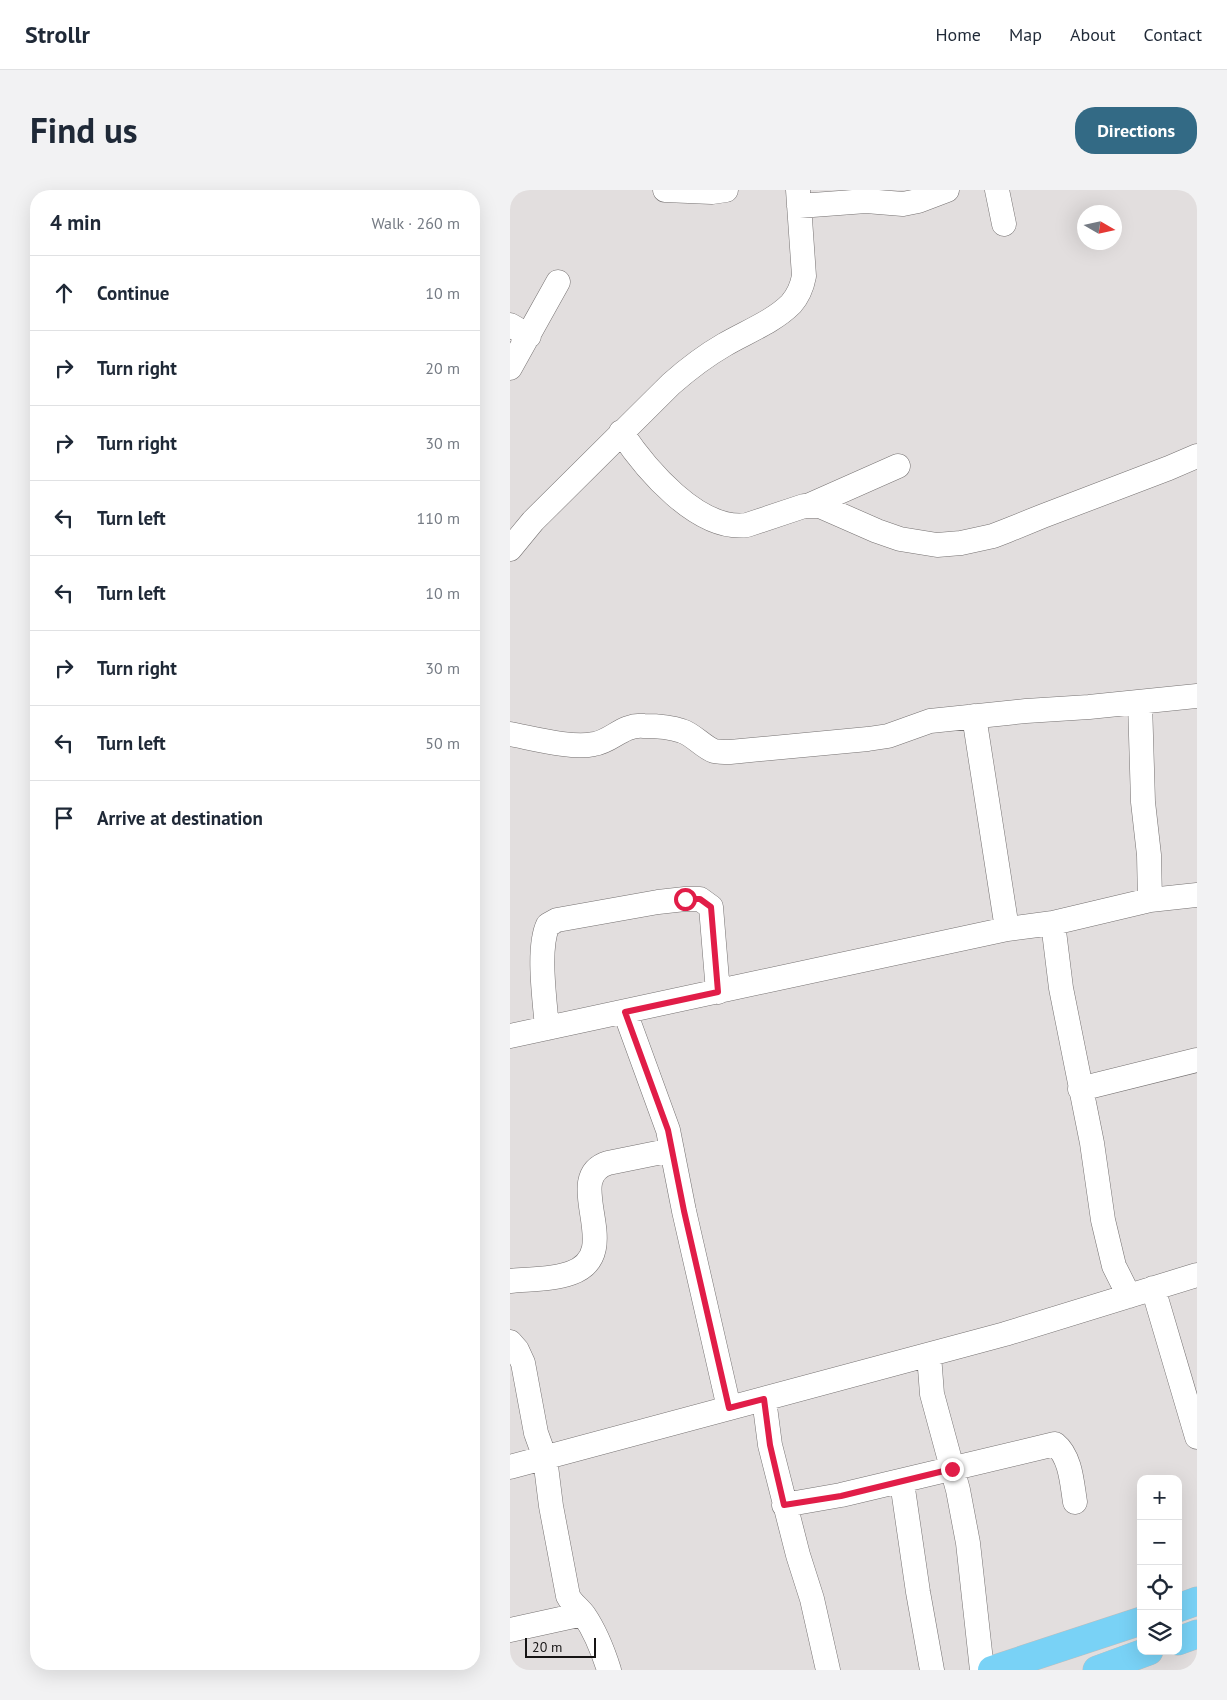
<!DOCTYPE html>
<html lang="en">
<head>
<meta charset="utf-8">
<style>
  :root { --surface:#fff; --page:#f2f2f3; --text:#1f2937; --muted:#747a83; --line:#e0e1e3; --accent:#336a85 }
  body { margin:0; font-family:"PT Sans",sans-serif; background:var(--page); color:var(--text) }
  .controls { position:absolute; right:15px; bottom:15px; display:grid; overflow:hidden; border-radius:10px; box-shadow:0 5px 20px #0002 }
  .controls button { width:45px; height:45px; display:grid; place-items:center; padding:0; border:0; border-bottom:1px solid var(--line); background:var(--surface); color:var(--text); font:25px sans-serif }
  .compass { position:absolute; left:567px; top:15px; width:45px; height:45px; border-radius:50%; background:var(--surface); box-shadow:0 5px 20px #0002; rotate:99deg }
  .scale { position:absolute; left:15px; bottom:12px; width:71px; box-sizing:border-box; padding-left:5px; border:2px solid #161414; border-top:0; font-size:14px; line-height:18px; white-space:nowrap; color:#161414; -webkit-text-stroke:4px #e2dede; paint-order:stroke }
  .stop { position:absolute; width:15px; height:15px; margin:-11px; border:4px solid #e11d48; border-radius:50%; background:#fff }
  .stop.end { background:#e11d48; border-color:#fff; box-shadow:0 1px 5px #0008 }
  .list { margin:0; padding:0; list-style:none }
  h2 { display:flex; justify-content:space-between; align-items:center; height:65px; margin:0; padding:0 20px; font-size:21px }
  h2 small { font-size:16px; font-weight:400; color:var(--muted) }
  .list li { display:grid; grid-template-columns:32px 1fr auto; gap:15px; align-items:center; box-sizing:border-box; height:75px; padding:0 20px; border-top:1px solid var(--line) }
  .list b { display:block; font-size:19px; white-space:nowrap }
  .list em { font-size:16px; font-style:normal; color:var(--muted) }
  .icon { flex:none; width:28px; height:28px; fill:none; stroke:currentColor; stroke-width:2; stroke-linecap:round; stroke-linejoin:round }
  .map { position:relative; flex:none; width:687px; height:1480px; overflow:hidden; border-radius:20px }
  header { display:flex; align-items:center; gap:30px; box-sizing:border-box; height:70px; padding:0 25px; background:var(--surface); border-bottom:1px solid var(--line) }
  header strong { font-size:24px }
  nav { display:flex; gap:28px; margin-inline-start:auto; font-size:18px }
  .intro { display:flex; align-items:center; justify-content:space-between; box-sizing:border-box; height:120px; padding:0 30px }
  h1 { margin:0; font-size:35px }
  .button { padding:12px 22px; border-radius:20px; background:var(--accent); color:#fff; font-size:18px; font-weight:700 }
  main { display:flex; gap:30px; padding:0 30px }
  aside { flex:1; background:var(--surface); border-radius:20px; box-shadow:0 5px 20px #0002 }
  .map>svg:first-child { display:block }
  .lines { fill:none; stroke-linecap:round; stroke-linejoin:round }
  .minor-casing { stroke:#757171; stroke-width:25 }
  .major-casing { stroke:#bebdbd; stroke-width:29 }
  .minor { stroke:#fff; stroke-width:24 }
  .major { stroke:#79d2f6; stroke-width:28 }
  .route { stroke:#e11d48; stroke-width:6 }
</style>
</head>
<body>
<header>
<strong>Strollr</strong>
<nav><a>Home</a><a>Map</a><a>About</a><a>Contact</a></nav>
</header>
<div class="intro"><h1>Find us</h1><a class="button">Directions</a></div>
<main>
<aside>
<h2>4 min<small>Walk · 260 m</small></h2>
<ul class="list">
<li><svg class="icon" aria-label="ahead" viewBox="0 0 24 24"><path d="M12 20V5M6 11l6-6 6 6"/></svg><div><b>Continue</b></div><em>10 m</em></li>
<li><svg class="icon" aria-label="right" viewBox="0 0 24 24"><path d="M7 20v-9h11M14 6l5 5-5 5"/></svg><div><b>Turn right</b></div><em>20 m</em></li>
<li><svg class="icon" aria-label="right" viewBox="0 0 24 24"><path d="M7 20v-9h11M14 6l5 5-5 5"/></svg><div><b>Turn right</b></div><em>30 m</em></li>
<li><svg class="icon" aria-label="left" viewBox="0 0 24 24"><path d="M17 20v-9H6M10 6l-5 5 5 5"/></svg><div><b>Turn left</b></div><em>110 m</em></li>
<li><svg class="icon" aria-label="left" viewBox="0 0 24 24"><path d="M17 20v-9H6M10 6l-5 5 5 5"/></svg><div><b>Turn left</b></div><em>10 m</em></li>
<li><svg class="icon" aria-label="right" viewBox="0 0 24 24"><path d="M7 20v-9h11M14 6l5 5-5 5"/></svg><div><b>Turn right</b></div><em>30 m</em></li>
<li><svg class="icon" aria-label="left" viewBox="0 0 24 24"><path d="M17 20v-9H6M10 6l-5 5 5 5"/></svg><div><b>Turn left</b></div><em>50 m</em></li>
<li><svg class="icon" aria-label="arrive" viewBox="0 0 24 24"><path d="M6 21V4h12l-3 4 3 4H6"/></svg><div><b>Arrive at destination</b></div></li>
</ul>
</aside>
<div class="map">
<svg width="687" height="1480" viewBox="0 0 687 1480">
  <rect width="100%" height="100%" fill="#e2dede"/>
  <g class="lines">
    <g class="minor-casing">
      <path id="minor" d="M155,0l47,2 14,-2
        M487,0l7,34
        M289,16l67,-5 37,3 15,-3 29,-11
        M0,135l19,11
        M0,178l48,-86
        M111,242c24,36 77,100 126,93l57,-19h16l57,25 23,8 37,6 24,-2 32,-7 13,-5 37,-15 126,-48 28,-12
        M300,315l88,-39
        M0,359l23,-28 138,-137c17,-15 34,-28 53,-39 22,-13 49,-23 67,-41 7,-8 11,-17 13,-28l-6,-86
        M630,512l3,100 6,53 1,45
        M464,526l33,213
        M0,544c22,4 62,15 84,10 19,-3 28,-20 50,-18 11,0 27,1 38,5 12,4 21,16 32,20 5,1 11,1 16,1l138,-13 20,-3 42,-15 96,-10 63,-4 108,-11
        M543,733l8,65 31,155 11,77 11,46 15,30
        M115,822l43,118 16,81 45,197
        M37,838c-2,-26 -10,-80 1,-103l9,-5 101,-18 27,-3h15l11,8 7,85
        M0,846l497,-107 46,-6 97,-23 47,-5
        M570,899l117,-29
        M0,1091c19,-2 42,-1 61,-8 56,-20 -11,-95 37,-110l64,-13
        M643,1098l44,149
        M0,1152l7,8 6,13 13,70 9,25 6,48 17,90c4,8 11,12 16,19 11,16 19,36 25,55
        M419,1165l3,39 26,96 10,53 14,127
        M254,1209l6,46 28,110 14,44 16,71
        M0,1277l495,-133 192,-59
        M392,1292l16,110 14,78
        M274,1315l57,-10 214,-51c16,13 17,40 20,58
        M0,1440l73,-16"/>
    </g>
    <g class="major-casing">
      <path id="major" d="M668,1418l19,-7
        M668,1451l19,-7
        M482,1480l149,-49
        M587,1480l52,-19"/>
    </g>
    <use href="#minor" class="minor"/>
    <use href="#major" class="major"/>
  </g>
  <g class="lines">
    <path class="route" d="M175,709h15l11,8 7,85 -93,20 43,118 16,81 45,197 35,-9 6,46 14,60 57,-9 111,-27"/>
  </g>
</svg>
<div class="controls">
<button>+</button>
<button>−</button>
<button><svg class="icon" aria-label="locate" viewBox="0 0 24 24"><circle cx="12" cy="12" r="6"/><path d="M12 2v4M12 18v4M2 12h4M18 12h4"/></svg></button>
<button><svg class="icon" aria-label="layers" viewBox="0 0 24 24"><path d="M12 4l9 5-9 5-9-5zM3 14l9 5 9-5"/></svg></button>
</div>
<svg class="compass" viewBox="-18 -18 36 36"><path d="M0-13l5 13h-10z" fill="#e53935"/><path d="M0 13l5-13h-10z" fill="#747a83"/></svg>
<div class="scale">20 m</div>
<div class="stop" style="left:175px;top:709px"></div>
<div class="stop end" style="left:442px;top:1279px"></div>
</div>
</main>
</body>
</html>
